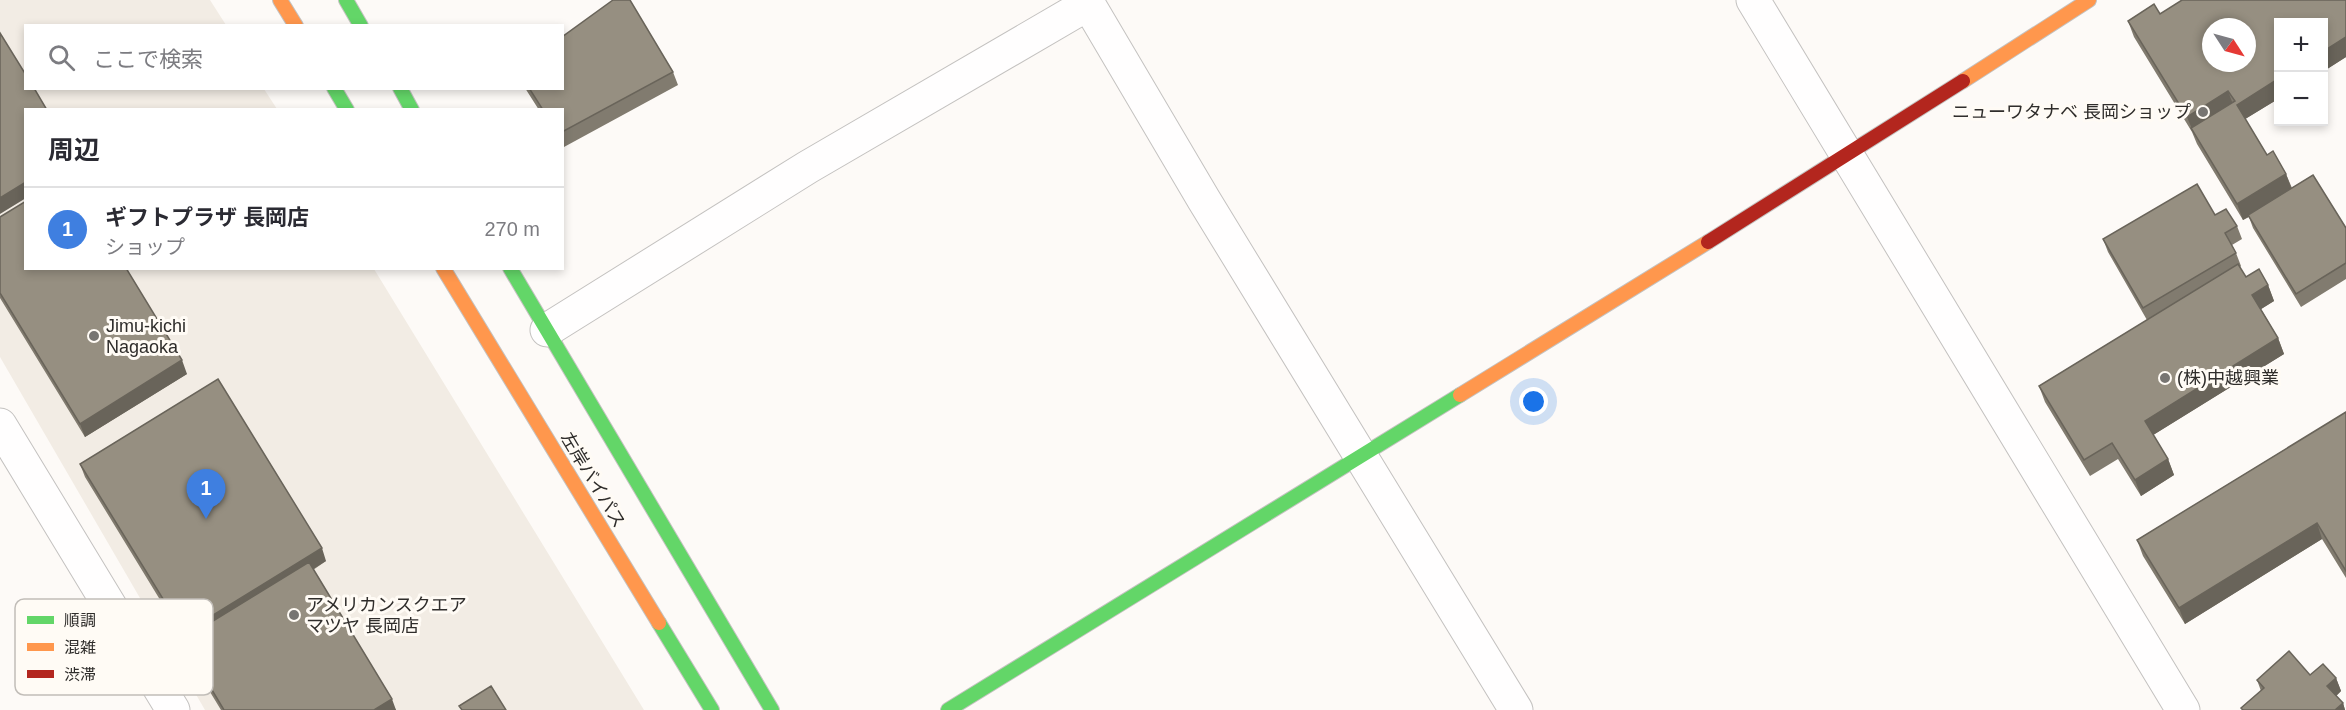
<!DOCTYPE html>
<html lang="ja">
<head>
<meta charset="utf-8">
<style>
  :root { --surface:#fff; --page:#f2f2f3; --text:#2b2b33; --muted:#7c7c81; --line:#e1e1e2; --accent:#777572 }
  body { margin:0; font-family:Helvetica,"Noto Sans JP",sans-serif; background:var(--page); color:var(--text) }
  .controls { position:absolute; right:18px; top:18px; display:grid; overflow:hidden; border-radius:0px; box-shadow:0 3px 9px #0003 }
  .controls button { width:54px; height:54px; display:grid; place-items:center; padding:0; border:0; border-bottom:2px solid var(--line); background:var(--surface); color:var(--text); font:30px sans-serif }
  .compass { position:absolute; left:2202px; top:18px; width:54px; height:54px; border-radius:50%; background:var(--surface); box-shadow:0 3px 9px #0003; rotate:126deg }
  .you { position:absolute; left:1534px; top:402px; width:21px; height:21px; margin:-15px; border:4px solid #fff; border-radius:50%; background:#1a73e8; box-shadow:0 0 0 9px #1a73e833 }
  .badge { display:grid; place-items:center; width:39px; height:39px; border-radius:50%; background:var(--accent); color:#fff; font-size:20px; font-weight:700 }
  .pin { position:absolute; translate:-50% -50px; filter:drop-shadow(0 2px 3px #0008) }
  .pin::after { content:''; position:absolute; top:32px; width:21px; height:18px; background:inherit; clip-path:polygon(0 0,100% 0,50% 100%) }
  .list { margin:0; padding:0; list-style:none }
  h2 { display:flex; justify-content:space-between; align-items:center; height:78px; margin:0; padding:0 24px; font-size:26px }
  h2 small { font-size:20px; font-weight:400; color:var(--muted) }
  .list li { display:grid; grid-template-columns:39px 1fr auto; gap:18px; align-items:center; box-sizing:border-box; height:84px; padding:0 24px; border-top:2px solid var(--line) }
  .list b { display:block; font-size:22px; white-space:nowrap }
  .list p { margin:0; font-size:20px; white-space:nowrap; color:var(--muted) }
  .list em { font-size:20px; font-style:normal; color:var(--muted) }
  .icon { flex:none; width:33px; height:33px; fill:none; stroke:currentColor; stroke-width:2; stroke-linecap:round; stroke-linejoin:round }
  .map { position:relative; flex:none; width:2346px; height:710px; overflow:hidden }
  .search { position:absolute; background:var(--surface); box-shadow:0 3px 9px #0003; left:24px; top:24px; width:540px; height:66px; display:flex; align-items:center; gap:15px; box-sizing:border-box; padding:0 21px; border-radius:0px; color:var(--muted); font-size:22px }
  .panel { position:absolute; background:var(--surface); box-shadow:0 3px 9px #0003; left:24px; top:108px; width:540px; height:162px; border-radius:0px }
  .map>svg:first-child { display:block }
  .built { fill:#f2ece4 }
  .lines { fill:none; stroke-linecap:round; stroke-linejoin:round }
  .street-casing { stroke:#c4c2c0; stroke-width:35 }
  .fast-casing { stroke:#c4c2c0; stroke-width:16 }
  .slow-casing { stroke:#c4c2c0; stroke-width:16 }
  .jam-casing { stroke:#c4c2c0; stroke-width:16 }
  .street { stroke:#fffefe; stroke-width:33 }
  .fast { stroke:#63d668; stroke-width:14 }
  .slow { stroke:#ff974d; stroke-width:14 }
  .jam { stroke:#b3261e; stroke-width:14 }
  .wall { fill:#817b6f; fill-rule:evenodd }
  .shaded-wall { fill:#69645a }
  .building { fill:#968f81; stroke:#69645a; stroke-width:1.5; fill-rule:evenodd }
  .poi-dot { fill:#777572; stroke:#fffbf5; stroke-width:2 }
  .labels { text-anchor:middle; stroke-width:6; stroke-linejoin:round; paint-order:stroke }
  .poi-label { font-size:18px; fill:#2f2d2b; stroke:#fffbf5; text-anchor:start }
  .street-label { font-size:18px; fill:#2f2d2b; stroke:#fffbf5 }
  .key { fill:#fffbf5; stroke:#c1bdb8; stroke-width:1.5 }
  .key-label { font-size:16px; fill:#2f2d2b }
</style>
</head>
<body>
<div class="map">
<svg width="2346" height="710" viewBox="0 0 2346 710">
  <rect width="100%" height="100%" fill="#fdfaf7"/>
  <path class="built" d="M0,0h210l16,25 -200,1v62l238,1 13,20 -251,1v158l348,1 270,441h-439l-205,-353z"/>
  <g class="lines">
    <g class="street-casing">
      <path id="street" d="M1086,0l118,200 312,510
        M1753,0l430,710
        M547,330l261,-163 280,-163
        M0,425l173,285"/>
    </g>
    <g class="fast-casing">
      <path id="fast" d="M346,0l15,26
        M334,88l13,22
        M400,88l12,22
        M510,268l262,442
        M659,623l53,87
        M948,710l512,-315"/>
    </g>
    <g class="slow-casing">
      <path id="slow" d="M280,0l16,26
        M1963,81l126,-81
        M443,268l216,355
        M1460,395l248,-153"/>
    </g>
    <g class="jam-casing">
      <path id="jam" d="M1708,242l255,-161"/>
    </g>
    <use href="#street" class="street"/>
    <use href="#fast" class="fast"/>
    <use href="#slow" class="slow"/>
    <use href="#jam" class="jam"/>
  </g>
  <path class="wall" d="M2182,0h164v57l-22,14v-49h-46v77l-33,20 22,36 6,-4 13,23 6,14 21,-13 33,53v51l-45,28 -48,-79 -4,-11 -6,3 -46,-76 -5,-12 -58,-95 -6,-16 26,-17 6,10zM2211,27h36v36h-36z
    M673,72l5,13 -114,62 -2,-2v-35h-23l-14,-22h37z
    M2215,215l22,11 5,13 -10,6 4,8 5,13 -1,1 6,10 22,8 6,16 -13,8 17,29 6,16 -131,81 15,24 6,16 -33,21 -23,-37 -28,17 -45,-74 -6,-16 108,-66 -39,-68 -5,-13z
    M0,217l187,157 -102,63 -85,-139z
    M2346,412v166l-24,-39 -137,85 -42,-68 -6,-16z
    M80,464l246,97 -13,9 83,140h-175l-34,-56 -5,-14 2,-1 -99,-162z
    M2310,675l26,3 5,13 -5,5 7,7 2,7h-103l-1,-2 20,-17 -4,-11z"/>
  <path class="shaded-wall" d="M2346,37v20l-22,14v-20z
    M2278,79v20l-36,22 -5,-16z
    M2228,91l6,16 -42,22 -5,-12z
    M2286,174l6,16 -49,30 -6,-16z
    M26,182v16l-26,16v-16z
    M2268,285l6,16 -16,10 -6,-16z
    M2278,338l6,16 -134,83 -5,-16z
    M182,360l5,14 -102,63 -5,-13z
    M2168,459l6,16 -33,21 -6,-16z
    M2317,523l5,16 -137,85 -6,-16z
    M322,548l4,13 -137,85 -5,-13z
    M2336,678l5,13 -9,9 -5,-14z
    M392,699l4,11h-22z
    M2343,703l2,7h-10z"/>
  <path class="building" d="M613,0h17l43,72 -111,60v-22h-19l-14,-22h33v-51z
    M2182,0h164v37l-22,14v-29h-46v57l-41,26 30,50 6,-4 13,23 -49,30 -46,-76 44,-27 -7,-10 -41,26 -59,-96 26,-17 6,10zM2211,27h36v36h-36z
    M0,33l26,42v13h8l13,22h-21v72l-26,16z
    M2313,175l33,53v35l-50,31 -48,-79z
    M2197,184l18,31 11,-6 11,17 -12,7 11,20 -93,55 -40,-69z
    M26,201v67h100l56,92 -102,64 -80,-131v-76z
    M2238,264l8,13 13,-8 9,16 -16,10 26,43 -133,83 23,38 -33,21 -23,-37 -28,17 -45,-74z
    M218,379l104,169 -138,85 -104,-169z
    M2346,412v159l-29,-48 -138,85 -42,-68z
    M309,562l83,137 -18,11h-150l-42,-70z
    M2289,651l21,24 13,-11 13,14 -9,8 16,17 -8,7h-92l-2,-2 23,-20 -7,-8z
    M491,686l15,24h-44l-3,-4z"/>
  <g class="poi-dot">
    <circle cx="2203" cy="112" r="6"/>
    <circle cx="94" cy="336" r="6"/>
    <circle cx="2165" cy="378" r="6"/>
    <circle cx="294" cy="615" r="6"/>
  </g>
  <g class="labels">
    <g class="poi-label">
      <text x="2191" y="118" text-anchor="end">ニューワタナベ 長岡ショップ</text>
      <text x="106" y="332">Jimu-kichi<tspan x="106" dy="21">Nagaoka</tspan></text>
      <text x="2177" y="384">(株)中越興業</text>
      <text x="306" y="611">アメリカンスクエア<tspan x="306" dy="21">マツヤ 長岡店</tspan></text>
    </g>
    <g class="street-label">
      <text transform="translate(593 480) rotate(59)" y="6">左岸バイパス</text>
    </g>
  </g>
  <rect x="15" y="599" width="198" height="96" rx="9" class="key"/>
  <rect x="27" y="616" width="27" height="8" fill="#63d668"/>
  <rect x="27" y="643" width="27" height="8" fill="#ff974d"/>
  <rect x="27" y="670" width="27" height="8" fill="#b3261e"/>
  <g class="key-label">
    <text x="64" y="626">順調</text>
    <text x="64" y="653">混雑</text>
    <text x="64" y="680">渋滞</text>
  </g>
</svg>
<div class="controls">
<button>+</button>
<button>−</button>
</div>
<svg class="compass" viewBox="-18 -18 36 36"><path d="M0-13l5 13h-10z" fill="#e53935"/><path d="M0 13l5-13h-10z" fill="#7c7c81"/></svg>
<div class="you"></div>
<div class="pin badge" style="left:206px;top:519px;background:#3f7fe0">1</div>
<div class="search"><svg class="icon" aria-label="search" viewBox="0 0 24 24"><circle cx="10" cy="10" r="6"/><path d="M15 15l6 6"/></svg>ここで検索</div>
<section class="panel">
<h2>周辺<small></small></h2>
<ul class="list">
<li><span class="badge" style="background:#3f7fe0">1</span><div><b>ギフトプラザ 長岡店</b><p>ショップ</p></div><em>270 m</em></li>
</ul>
</section>
</div>
</body>
</html>
